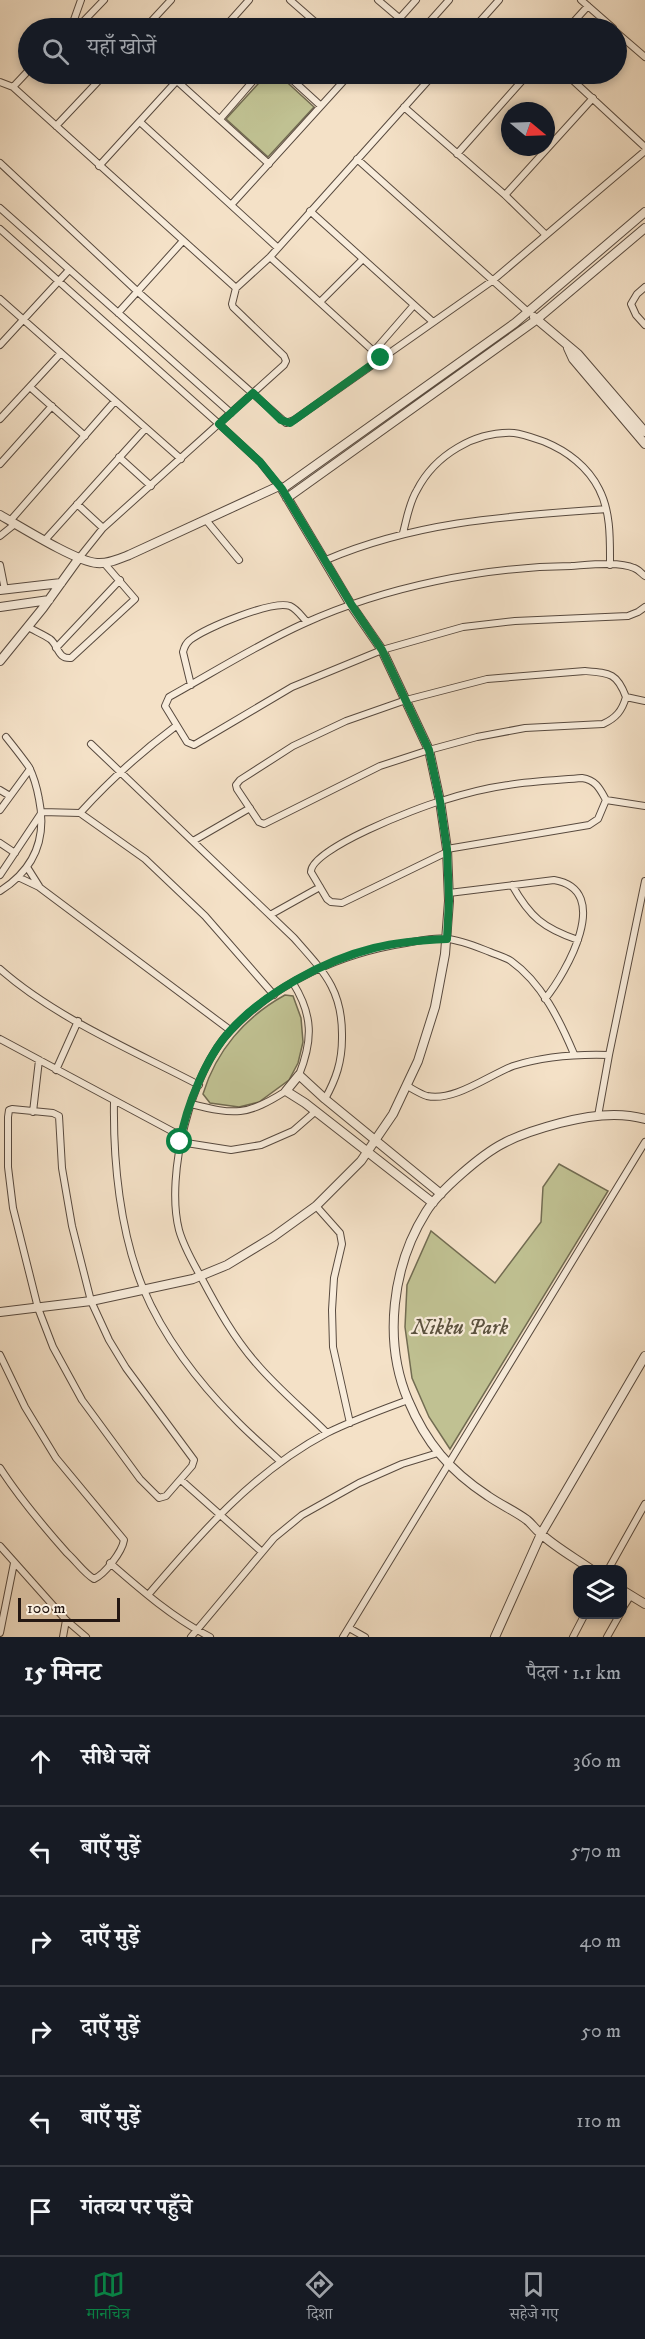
<!DOCTYPE html>
<html lang="hi">
<head>
<meta charset="utf-8">
<style>
  :root { --surface:#171b24; --page:#242831; --text:#f1f3f6; --muted:#9ea1a6; --line:#363941; --accent:#0b8043 }
  body { margin:0; font-family:"IM FELL DW Pica","Noto Serif Devanagari",serif; background:var(--page); color:var(--text) }
  .controls { position:absolute; right:18px; bottom:18px; display:grid; overflow:hidden; border-radius:12px; box-shadow:0 3px 9px #0003 }
  .controls button { width:54px; height:54px; display:grid; place-items:center; padding:0; border:0; border-bottom:2px solid var(--line); background:var(--surface); color:var(--text); font:30px sans-serif }
  .compass { position:absolute; left:501px; top:102px; width:54px; height:54px; border-radius:50%; background:var(--surface); box-shadow:0 3px 9px #0003; rotate:109deg }
  .scale { position:absolute; left:18px; bottom:15px; width:102px; box-sizing:border-box; padding-left:6px; border:3px solid #241712; border-top:0; font-size:16px; line-height:21px; white-space:nowrap; color:#241712; -webkit-text-stroke:4px #f8ecdb; paint-order:stroke }
  .stop { position:absolute; width:18px; height:18px; margin:-14px; border:4px solid #0b8043; border-radius:50%; background:#fff }
  .stop.end { background:#0b8043; border-color:#fff; box-shadow:0 2px 6px #0008 }
  .list { margin:0; padding:0; list-style:none }
  h2 { display:flex; justify-content:space-between; align-items:center; height:78px; margin:0; padding:0 24px; font-size:26px }
  h2 small { font-size:20px; font-weight:400; color:var(--muted) }
  .list li { display:grid; grid-template-columns:39px 1fr auto; gap:18px; align-items:center; box-sizing:border-box; height:90px; padding:0 24px; border-top:2px solid var(--line) }
  .list b { display:block; font-size:22px; white-space:nowrap }
  .list em { font-size:20px; font-style:normal; color:var(--muted) }
  .icon { flex:none; width:33px; height:33px; fill:none; stroke:currentColor; stroke-width:2; stroke-linecap:round; stroke-linejoin:round }
  .map { position:relative; flex:none; width:645px; height:1637px; overflow:hidden }
  .search { position:absolute; background:var(--surface); box-shadow:0 3px 9px #0003; left:18px; right:18px; top:18px; height:66px; display:flex; align-items:center; gap:15px; box-sizing:border-box; padding:0 21px; border-radius:33px; color:var(--muted); font-size:22px }
  .sheet { height:618px; background:var(--surface) }
  nav { display:flex; justify-content:space-around; align-items:center; box-sizing:border-box; height:84px; border-top:2px solid var(--line); background:var(--surface); font-size:16px; color:var(--muted) }
  nav a { display:grid; justify-items:center; gap:3px }
  nav .on { color:var(--accent) }
  .map>svg:first-child { display:block }
  .green { fill:#c0c192; stroke:#726c52; stroke-width:1.5 }
  .lines { fill:none; stroke-linecap:round; stroke-linejoin:round }
  .minor-casing { stroke:#584a3f; stroke-width:8 }
  .tertiary-casing { stroke:#584a3f; stroke-width:10 }
  .minor { stroke:#f8ecdb; stroke-width:6 }
  .tertiary { stroke:#f8ecdb; stroke-width:8 }
  .route { stroke:#0b8043; stroke-width:8 }
  .labels { text-anchor:middle; stroke-width:4.5; stroke-linejoin:round; paint-order:stroke }
  .park-label { font-size:21px; font-style:italic; fill:#5b523f; stroke:#f8ecdb }
</style>
</head>
<body>
<div class="map">
<svg width="645" height="1637" viewBox="0 0 645 1637">
  <rect width="100%" height="100%" fill="#f4e1c7"/>
  <filter id="stains"><feTurbulence type="fractalNoise" baseFrequency=".00333" numOctaves="4"/><feColorMatrix values="0 0 0 0 .2 0 0 0 0 .09 0 0 0 0 .02 0 0 0 .5 -.17"/></filter>
  <radialGradient id="worn" r=".72"><stop offset=".6" stop-color="#630" stop-opacity="0"/><stop offset="1" stop-color="#630" stop-opacity=".3"/></radialGradient>
  <path class="green" d="M267,74h11l36,33 -46,50 -42,-38z
    M285,995l8,1 8,22 2,24 -5,21 -9,17 -30,22 -20,5 -29,-4 -7,-9c13,-43 42,-77 82,-99z
    M559,1164l49,27 -158,258 -21,-32 -17,-39 -7,-51 2,-42 24,-54 64,52 46,-61 2,-35z"/>
  <g class="lines">
    <g class="minor-casing">
      <path id="minor" d="M290,0l32,28
        M378,0l33,28
        M581,0l32,28
        M71,28l10,-28
        M77,28l27,-28
        M145,28l26,-28
        M224,28l25,-28
        M391,28l25,-28
        M424,28l25,-28
        M474,28l25,-28
        M568,28l20,-22
        M616,32l29,25
        M286,74l35,32
        M566,74l79,73
        M177,81l92,83
        M0,82l13,5 223,201 34,-31 164,-183
        M13,87l15,-16
        M404,107l101,88 41,40
        M220,119l39,-45
        M140,122l138,126
        M56,126l49,-52
        M457,154l71,-80
        M357,159l171,153
        M0,163l138,129 148,131 8,-3 198,-139 153,-130
        M99,166l84,-92
        M505,195l88,-97
        M231,205l119,-131
        M0,208l231,205
        M310,211l123,111
        M0,229l219,195 41,38 19,24
        M270,257l111,101
        M645,287l-8,7 -6,10 5,11 9,10
        M0,299l181,160
        M320,302l43,-43
        M118,313l64,-71
        M0,345l69,-75
        M374,351l40,-46
        M30,387l55,49
        M0,419l61,-66
        M119,457l32,29
        M0,464l52,-58
        M77,504l26,24
        M206,520l33,40
        M10,521l105,-120
        M403,533c4,-15 6,-30 14,-43 18,-35 58,-59 97,-57 10,1 22,6 31,9 22,9 43,25 54,47 12,23 11,51 11,76
        M0,536l15,-12
        M45,540l101,-112
        M79,558l24,-30 181,-163 2,-4 -2,-5 -51,-49 -1,-3 4,-16
        M326,560c91,-39 183,-44 280,-51
        M0,565l5,25
        M645,576c-3,-2 -7,-7 -11,-8 -15,-7 -47,-3 -63,-2 -88,1 -186,21 -266,57 -47,21 -91,49 -136,74l-4,9 22,36 7,3 98,-58 90,-37 81,-23 52,-6 113,-5 10,-4 7,-5
        M28,627c7,4 16,8 22,12 9,7 7,20 21,19l64,-59 -31,-36
        M56,648l64,-68
        M585,671c25,2 32,2 41,26 -4,14 -10,21 -23,27l-78,4 -48,9 -48,13 -49,16 -116,58 -5,-2 -22,-33 -1,-4 4,-5 53,-34 53,-25 60,-21 81,-21z
        M191,685l-8,-33c1,-4 3,-9 7,-12 15,-12 82,-40 100,-34 7,3 12,11 17,16
        M626,697l19,4
        M91,744l203,194c30,34 49,52 48,100 0,24 -6,41 -17,61
        M0,790l10,6
        M606,800l39,6
        M0,810l30,-41
        M80,813c29,-32 61,-61 96,-87
        M193,841l57,-33
        M0,843l15,10
        M447,849l142,-24 9,-6 8,-19c-6,-11 -10,-20 -24,-22 -24,2 -50,3 -74,7 -22,3 -45,9 -67,16 -22,6 -131,48 -130,71l16,27 4,3 11,1 105,-51
        M27,867l12,19
        M0,875l42,-63 38,1 65,46 60,57 69,79
        M18,877l21,10 191,143
        M512,885c18,32 31,43 66,55
        M0,891c35,-22 47,-53 39,-92 -2,-11 -5,-22 -10,-32 -7,-10 -15,-20 -23,-30
        M449,893l105,-13c60,10 12,93 -9,119
        M270,915l50,-28
        M0,969c54,48 134,82 199,116
        M293,983c20,32 20,57 6,92
        M0,1039l181,97
        M56,1070l22,-49
        M407,1086c6,3 13,8 20,10 27,6 62,-21 86,-30 32,-10 63,-12 96,-11
        M114,1101c-1,60 6,131 29,187 20,48 55,94 91,130 15,16 31,29 47,44
        M191,1104c44,11 56,12 95,-13
        M12,1109l41,4 6,3 3,52 10,58 19,75 18,39 17,28 68,92 -2,6 -26,30 -7,2 -19,-19 -58,-79 -29,-53 -15,-39 -25,-100 -5,-41v-50l1,-7z
        M33,1112l6,-52
        M598,1116l11,-61 36,-174
        M180,1142l51,8 30,-5 32,-14 23,-20
        M316,1206l24,27 2,11 -8,34 -2,32 1,37 17,76
        M0,1355l25,52 31,51 68,82c-2,12 -19,34 -30,39 -10,-6 -18,-18 -27,-26 -24,-27 -47,-54 -67,-85
        M327,1433c-23,-23 -50,-45 -71,-70 -22,-25 -38,-54 -54,-84 -8,-15 -18,-31 -23,-49 -14,-55 12,-159 52,-200 46,-48 110,-77 175,-87 13,-2 28,-6 41,-4 14,1 30,8 43,13 7,3 15,5 21,9 31,22 49,60 63,93
        M181,1480l81,72
        M0,1546l66,74 20,17
        M110,1563c31,27 63,55 100,74
        M608,1570l37,-66
        M148,1595c53,-62 105,-123 179,-162 26,-13 54,-23 81,-33
        M622,1609l9,-14
        M349,1628l16,9
        M0,1633l14,-70
        M63,1637l3,-17
        M191,1637l83,-99 28,-23 57,-32 43,-19 36,-11
        M343,1637l302,-495
        M573,1637l12,-23
        M607,1637l13,-23"/>
    </g>
    <g class="tertiary-casing">
      <path id="tertiary" d="M534,317l44,37 67,78
        M568,348l5,11 72,85
        M282,489l233,-166 130,-111
        M287,498l249,-178 109,-92
        M0,515c21,12 77,47 97,48 11,1 22,-4 32,-8l150,-69 3,3 69,116 31,45 47,100 11,51 7,48 2,52 -4,53 -10,53 -17,54 -25,53 -32,47 -45,45 -43,31 -46,28 -34,14 -102,22 -91,11
        M0,590l61,-7
        M0,607l49,-7
        M0,661l43,-53 36,-50
        M433,1203l-128,-100 -19,-12 13,-16 26,24 116,95
        M592,1570c-17,-12 -37,-23 -52,-37 -5,-4 -8,-9 -13,-13 -12,-9 -26,-15 -39,-24 -38,-25 -62,-53 -80,-96 -25,-59 -16,-134 18,-188 13,-21 56,-58 78,-69 17,-9 37,-15 56,-20 26,-7 58,-12 85,-4
        M622,1590l23,14
        M495,1637l46,-103 104,-178"/>
    </g>
    <use href="#minor" class="minor"/>
    <use href="#tertiary" class="tertiary"/>
  </g>
  <g class="lines">
    <path class="route" d="M180,1142c6,-35 26,-85 50,-111 34,-38 95,-71 144,-83 24,-6 49,-8 73,-9l2,-38 -2,-52 -7,-48 -11,-51 -47,-100 -31,-46 -69,-115 -22,-27 -41,-38 34,-31 28,27 9,3 91,-65"/>
  </g>
  <g class="labels">
    <g class="park-label">
      <text x="460" y="1334">Nikku Park</text>
    </g>
  </g>
  <rect width="100%" height="100%" filter="url(#stains)"/>
  <rect width="100%" height="100%" fill="url(#worn)"/>
</svg>
<div class="controls">
<button><svg class="icon" aria-label="layers" viewBox="0 0 24 24"><path d="M12 4l9 5-9 5-9-5zM3 14l9 5 9-5"/></svg></button>
</div>
<svg class="compass" viewBox="-18 -18 36 36"><path d="M0-13l5 13h-10z" fill="#e53935"/><path d="M0 13l5-13h-10z" fill="#9ea1a6"/></svg>
<div class="scale">100 m</div>
<div class="stop" style="left:180px;top:1142px"></div>
<div class="stop end" style="left:381px;top:358px"></div>
<div class="search"><svg class="icon" aria-label="search" viewBox="0 0 24 24"><circle cx="10" cy="10" r="6"/><path d="M15 15l6 6"/></svg>यहाँ खोजें</div>
</div>
<section class="sheet">
<h2>15 मिनट<small>पैदल · 1.1 km</small></h2>
<ul class="list">
<li><svg class="icon" aria-label="ahead" viewBox="0 0 24 24"><path d="M12 20V5M6 11l6-6 6 6"/></svg><div><b>सीधे चलें</b></div><em>360 m</em></li>
<li><svg class="icon" aria-label="left" viewBox="0 0 24 24"><path d="M17 20v-9H6M10 6l-5 5 5 5"/></svg><div><b>बाएँ मुड़ें</b></div><em>570 m</em></li>
<li><svg class="icon" aria-label="right" viewBox="0 0 24 24"><path d="M7 20v-9h11M14 6l5 5-5 5"/></svg><div><b>दाएँ मुड़ें</b></div><em>40 m</em></li>
<li><svg class="icon" aria-label="right" viewBox="0 0 24 24"><path d="M7 20v-9h11M14 6l5 5-5 5"/></svg><div><b>दाएँ मुड़ें</b></div><em>50 m</em></li>
<li><svg class="icon" aria-label="left" viewBox="0 0 24 24"><path d="M17 20v-9H6M10 6l-5 5 5 5"/></svg><div><b>बाएँ मुड़ें</b></div><em>110 m</em></li>
<li><svg class="icon" aria-label="arrive" viewBox="0 0 24 24"><path d="M6 21V4h12l-3 4 3 4H6"/></svg><div><b>गंतव्य पर पहुँचे</b></div></li>
</ul>
</section>
<nav>
<a class="on"><svg class="icon" aria-label="map" viewBox="0 0 24 24"><path d="M3 6l6-2 6 2 6-2v14l-6 2-6-2-6 2zM9 4v14M15 6v14"/></svg>मानचित्र</a>
<a><svg class="icon" aria-label="directions" viewBox="0 0 24 24"><path d="M12 3l9 9-9 9-9-9zM9 14v-3h6M13 9l2 2-2 2"/></svg>दिशा</a>
<a><svg class="icon" aria-label="saved" viewBox="0 0 24 24"><path d="M7 4h10v16l-5-4-5 4z"/></svg>सहेजे गए</a>
</nav>
</body>
</html>
